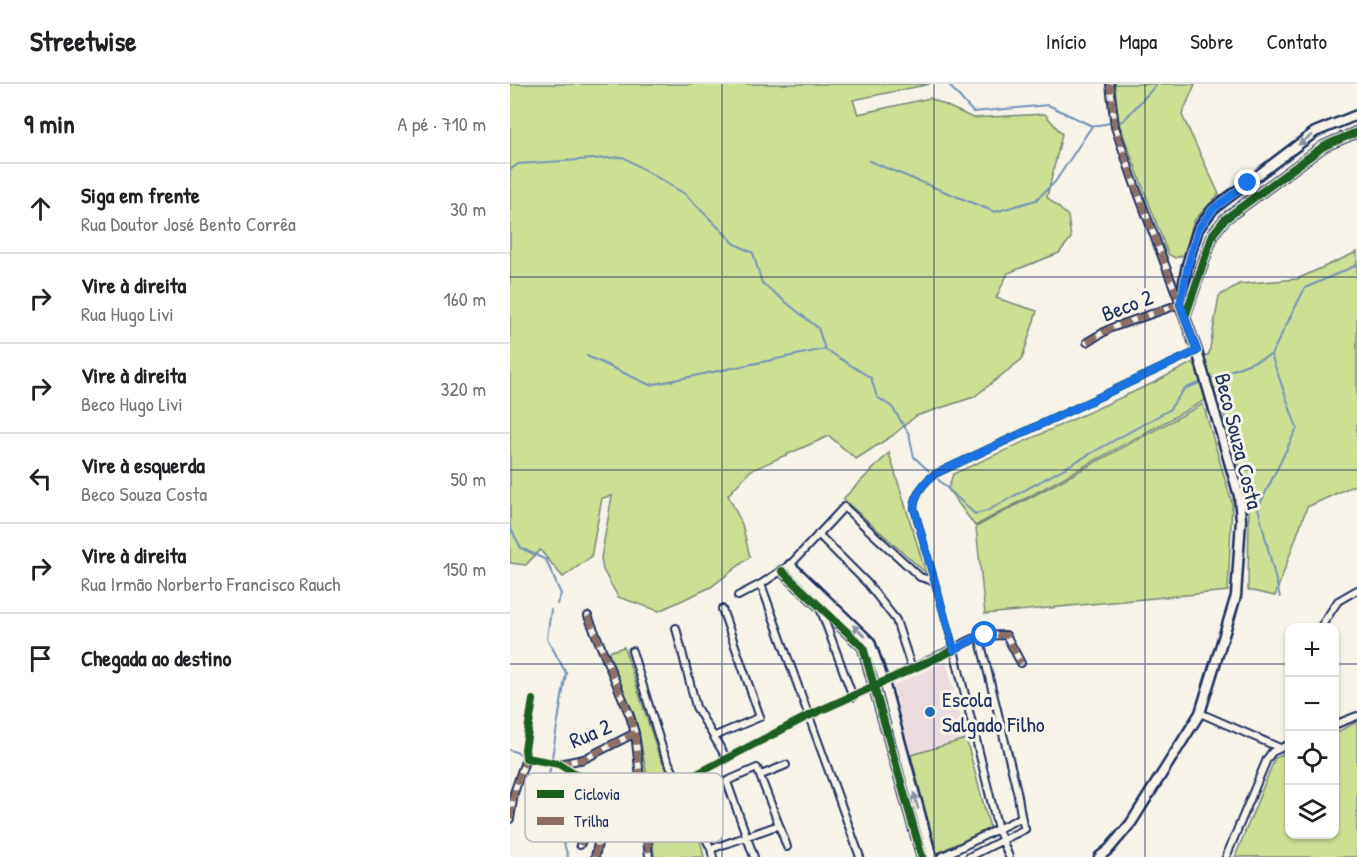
<!DOCTYPE html>
<html lang="pt">
<head>
<meta charset="utf-8">
<style>
  :root { --surface:#fff; --page:#f6f6f6; --text:#202124; --muted:#757577; --line:#e0e0e0 }
  body { margin:0; font-family:"Patrick Hand",sans-serif; background:var(--page); color:var(--text) }
  .controls { position:absolute; right:18px; bottom:18px; display:grid; overflow:hidden; border-radius:12px; box-shadow:0 2px 4px #0004 }
  .controls button { width:54px; height:54px; display:grid; place-items:center; padding:0; border:0; border-bottom:2px solid var(--line); background:var(--surface); color:var(--text); font:30px sans-serif }
  .stop { position:absolute; width:18px; height:18px; margin:-14px; border:4px solid #1a73e8; border-radius:50%; background:#fff }
  .stop.end { background:#1a73e8; border-color:#fff; box-shadow:0 2px 6px #0008 }
  .list { margin:0; padding:0; list-style:none }
  h2 { display:flex; justify-content:space-between; align-items:center; height:78px; margin:0; padding:0 24px; font-size:26px }
  h2 small { font-size:20px; font-weight:400; color:var(--muted) }
  .list li { display:grid; grid-template-columns:39px 1fr auto; gap:18px; align-items:center; box-sizing:border-box; height:90px; padding:0 24px; border-top:2px solid var(--line) }
  .list b { display:block; font-size:22px; white-space:nowrap }
  .list p { margin:0; font-size:20px; white-space:nowrap; color:var(--muted) }
  .list em { font-size:20px; font-style:normal; color:var(--muted) }
  .icon { flex:none; width:33px; height:33px; fill:none; stroke:currentColor; stroke-width:2; stroke-linecap:round; stroke-linejoin:round }
  .map { position:relative; flex:none; width:847px; height:773px; overflow:hidden }
  header { display:flex; align-items:center; gap:36px; box-sizing:border-box; height:84px; padding:0 30px; background:var(--surface); border-bottom:2px solid var(--line) }
  header strong { font-size:28px }
  nav { display:flex; gap:33px; margin-inline-start:auto; font-size:21px }
  main { display:flex }
  aside { flex:1; background:var(--surface) }
  .map>svg:first-child { display:block }
  .built { fill:#eddcdf }
  .green { fill:#cddf93; stroke:#748778; stroke-width:1.5 }
  .lines { fill:none; stroke-linecap:round; stroke-linejoin:round }
  .stream { stroke:#7192b9; stroke-width:2 }
  .street-casing { stroke:#1b2f5e; stroke-width:10 }
  .secondary-casing { stroke:#1b2f5e; stroke-width:13 }
  .street { stroke:#f7f3e8; stroke-width:6 }
  .secondary { stroke:#f7f3e8; stroke-width:8 }
  .quiet { stroke:#8d6e63; stroke-width:6; stroke-dasharray:12 6; stroke-linecap:butt }
  .cycleway-casing { stroke:#f7f3e8; stroke-width:11 }
  .cycleway { stroke:#1b5e20; stroke-width:8 }
  .oneway { fill:#8991a3 }
  .route { stroke:#1a73e8; stroke-width:8 }
  .grid { fill:none; stroke:#1b2f5e; stroke-width:1.5; stroke-opacity:0.55 }
  .poi-dot { fill:#1f6fb2; stroke:#f7f3e8; stroke-width:2 }
  .labels { text-anchor:middle; stroke-width:6; stroke-linejoin:round; paint-order:stroke }
  .street-label { font-size:22px; fill:#1b2f5e; stroke:#f7f3e8 }
  .poi-label { font-size:22px; fill:#1b2f5e; stroke:#f7f3e8; text-anchor:start }
  .key { fill:#f7f3e8; stroke:#b5b8bf; stroke-width:1.5 }
  .key-label { font-size:16px; fill:#1b2f5e }
</style>
</head>
<body>
<header>
<strong>Streetwise</strong>
<nav><a>Início</a><a>Mapa</a><a>Sobre</a><a>Contato</a></nav>
</header>
<main>
<aside>
<h2>9 min<small>A pé · 710 m</small></h2>
<ul class="list">
<li><svg class="icon" aria-label="ahead" viewBox="0 0 24 24"><path d="M12 20V5M6 11l6-6 6 6"/></svg><div><b>Siga em frente</b><p>Rua Doutor José Bento Corrêa</p></div><em>30 m</em></li>
<li><svg class="icon" aria-label="right" viewBox="0 0 24 24"><path d="M7 20v-9h11M14 6l5 5-5 5"/></svg><div><b>Vire à direita</b><p>Rua Hugo Livi</p></div><em>160 m</em></li>
<li><svg class="icon" aria-label="right" viewBox="0 0 24 24"><path d="M7 20v-9h11M14 6l5 5-5 5"/></svg><div><b>Vire à direita</b><p>Beco Hugo Livi</p></div><em>320 m</em></li>
<li><svg class="icon" aria-label="left" viewBox="0 0 24 24"><path d="M17 20v-9H6M10 6l-5 5 5 5"/></svg><div><b>Vire à esquerda</b><p>Beco Souza Costa</p></div><em>50 m</em></li>
<li><svg class="icon" aria-label="right" viewBox="0 0 24 24"><path d="M7 20v-9h11M14 6l5 5-5 5"/></svg><div><b>Vire à direita</b><p>Rua Irmão Norberto Francisco Rauch</p></div><em>150 m</em></li>
<li><svg class="icon" aria-label="arrive" viewBox="0 0 24 24"><path d="M6 21V4h12l-3 4 3 4H6"/></svg><div><b>Chegada ao destino</b></div></li>
</ul>
</aside>
<div class="map">
<svg width="847" height="773" viewBox="0 0 847 773">
  <rect width="100%" height="100%" fill="#f7f3e8"/>
  <filter id="ink" filterUnits="userSpaceOnUse"><feTurbulence type="fractalNoise" baseFrequency=".0167" numOctaves="2"/><feDisplacementMap in="SourceGraphic" scale="12" xChannelSelector="R" yChannelSelector="G"/><feConvolveMatrix kernelMatrix="1 2 1 2 8 2 1 2 1" color-interpolation-filters="sRGB"/></filter>
  <g filter="url(#ink)">
    <path class="built" d="M436,577l20,78 -55,16 -18,-69z"/>
    <path class="green" d="M0,0h420l-77,16 5,14 72,-16 43,20 72,-4 17,20 -15,63 21,19 3,22 -12,15 -51,20 -12,25 41,13 -15,48 -48,38 -58,19 -24,20 -36,23 -27,-23 -79,35 -22,24 14,29 8,33 -39,30 -52,24 -41,-14 -15,-27 -2,-12 11,-62 -10,2 -11,59 -28,20 -23,-27 -14,15 -16,-2z
      M603,0h82l-13,31 37,79 -25,27 -10,34 -9,3 -7,-4 -51,-136z
      M847,168v232l-50,23 -32,89 -27,-6 1,-90 -31,-107 -243,133 -27,-37 5,-15 200,-91 56,-29 10,-58 20,-12 58,-5z
      M693,320l29,99 -4,88 -243,23 -9,-87z
      M379,369l37,120 -83,-74z
      M114,563l34,106 12,24 -21,11 -10,-56 -31,-80z
      M847,638v135h-122l40,-99 14,-6 1,82h44l1,-101z
      M456,655l24,89 -55,26 -24,-99z
      M169,709l22,51 3,13h-50l-3,-50z"/>
    <g class="lines">
      <path class="stream" d="M438,0l25,28 75,-7 44,21 31,-5 34,-37
        M359,77l126,51 41,-12 19,-18 37,-56
        M0,86l8,-6 105,-7 62,37 50,50 18,9 9,30 56,45 7,21 46,29 6,19 15,10 17,27 5,23 61,57 12,-3 182,-101 15,-21 18,-7
        M761,271l26,73 -39,80 22,89
        M77,272l63,29 175,-36
        M697,296l64,-25 34,-67 52,-23
        M0,443l11,21 25,12 15,34 -4,10
        M41,526l-4,28 19,35 -19,114 21,70
        M0,666l14,5"/>
      <g class="street-casing">
        <path id="street" d="M577,258l24,-14 69,-24 -47,-124 -18,-53 -5,-43
          M308,450l49,49 29,37 16,49
          M251,500l99,273
          M228,512l23,-12 29,-19 54,-58 76,70 13,4
          M310,524l33,89
          M78,532l42,100 5,17 14,124
          M166,544l20,79 31,52
          M810,544l18,-27 19,-11
          M122,567l31,100 48,98 2,8
          M23,616l-8,49 1,9 33,6 56,34 40,-2 153,-80 76,-34 95,-46 27,-1 15,28
          M690,629l80,35
          M824,641l23,-9
          M205,652l45,-19 -38,-108
          M49,680l25,-5 51,-26
          M251,691l25,-10
          M0,735l4,-26 12,-35
          M269,741l8,22
          M70,761l10,-20 10,-7 15,-20
          M201,765l68,-24 -22,-57 -30,13v1l27,75
          M85,773l5,-23v-16
          M431,773l79,-39
          M459,773l56,-28c-5,-12 -5,-24 -8,-38l-38,-155
          M499,773l-11,-28 -44,-179 -40,-142c1,-14 9,-25 21,-34l262,-123
          M716,773l41,-98 5,-7 18,-8"/>
      </g>
      <g class="secondary-casing">
        <path id="secondary" d="M675,232l28,-82 12,-15 99,-73 33,-14
          M280,481l80,77 14,40 48,175
          M272,487l81,76 59,210
          M589,773l10,-8 22,-26 69,-110 36,-117 5,-76 -2,-24 -42,-145 -17,-47 7,-39 11,-36 15,-20 102,-77 42,-17"/>
      </g>
      <use href="#street" class="street"/>
      <use href="#secondary" class="secondary"/>
      <path class="quiet" d="M577,258l24,-14 69,-24 -47,-124 -18,-53 -5,-43
        M78,532l42,100 5,17 14,124
        M469,552l27,-1 15,28
        M49,680l25,-5 51,-26
        M0,735l4,-26 12,-35
        M70,761l10,-20 10,-7 15,-20
        M85,773l5,-23v-16"/>
      <g class="cycleway-casing">
        <path id="cycleway" d="M675,233l28,-83 12,-15 99,-73 33,-14
          M272,487l81,76 59,210
          M23,616l-8,49 1,9 33,6 56,34 40,-2 153,-80 146,-66 -40,-142c1,-14 9,-25 21,-34l262,-123 -17,-47"/>
      </g>
      <use href="#cycleway" class="cycleway"/>
    </g>
    <defs><path id="oneway-solid" d="M-6-.8H1V-3.2L6.5 0L1 3.2V.8H-6Z" transform="scale(1.5)"/></defs>
    <g class="oneway">
      <use href="#oneway-solid" transform="translate(795 56) rotate(143)"/>
      <use href="#oneway-solid" transform="translate(349 547) rotate(-137)"/>
      <use href="#oneway-solid" transform="translate(406 717) rotate(-105)"/>
    </g>
  </g>
  <g class="lines" filter="url(#ink)">
    <path class="route" d="M475,551l-6,1 -25,14 -40,-142c1,-14 9,-25 21,-34l262,-123 -17,-47 8,-39 10,-36 15,-20 35,-26"/>
  </g>
  <path class="grid" d="M212,0v773M424,0v773M635,0v773M0,193h847M0,386h847M0,580h780M824,580h23"/>
  <circle class="poi-dot" cx="420" cy="628" r="6"/>
  <g class="labels">
    <g class="street-label">
      <text transform="translate(617 221) rotate(-21)" y="8">Beco 2</text>
      <text transform="translate(729 357) rotate(76)" y="8">Beco Souza Costa</text>
      <text transform="translate(80 649) rotate(-23)" y="8">Rua 2</text>
    </g>
    <g class="poi-label">
      <text x="432" y="623">Escola<tspan x="432" dy="25">Salgado Filho</tspan></text>
    </g>
  </g>
  <rect x="15" y="689" width="198" height="69" rx="9" class="key"/>
  <rect x="27" y="706" width="27" height="8" fill="#1b5e20"/>
  <rect x="27" y="733" width="27" height="8" fill="#8d6e63"/>
  <g class="key-label">
    <text x="64" y="716">Ciclovia</text>
    <text x="64" y="743">Trilha</text>
  </g>
</svg>
<div class="controls">
<button>+</button>
<button>−</button>
<button><svg class="icon" aria-label="locate" viewBox="0 0 24 24"><circle cx="12" cy="12" r="6"/><path d="M12 2v4M12 18v4M2 12h4M18 12h4"/></svg></button>
<button><svg class="icon" aria-label="layers" viewBox="0 0 24 24"><path d="M12 4l9 5-9 5-9-5zM3 14l9 5 9-5"/></svg></button>
</div>
<div class="stop" style="left:475px;top:551px"></div>
<div class="stop end" style="left:738px;top:99px"></div>
</div>
</main>
</body>
</html>
